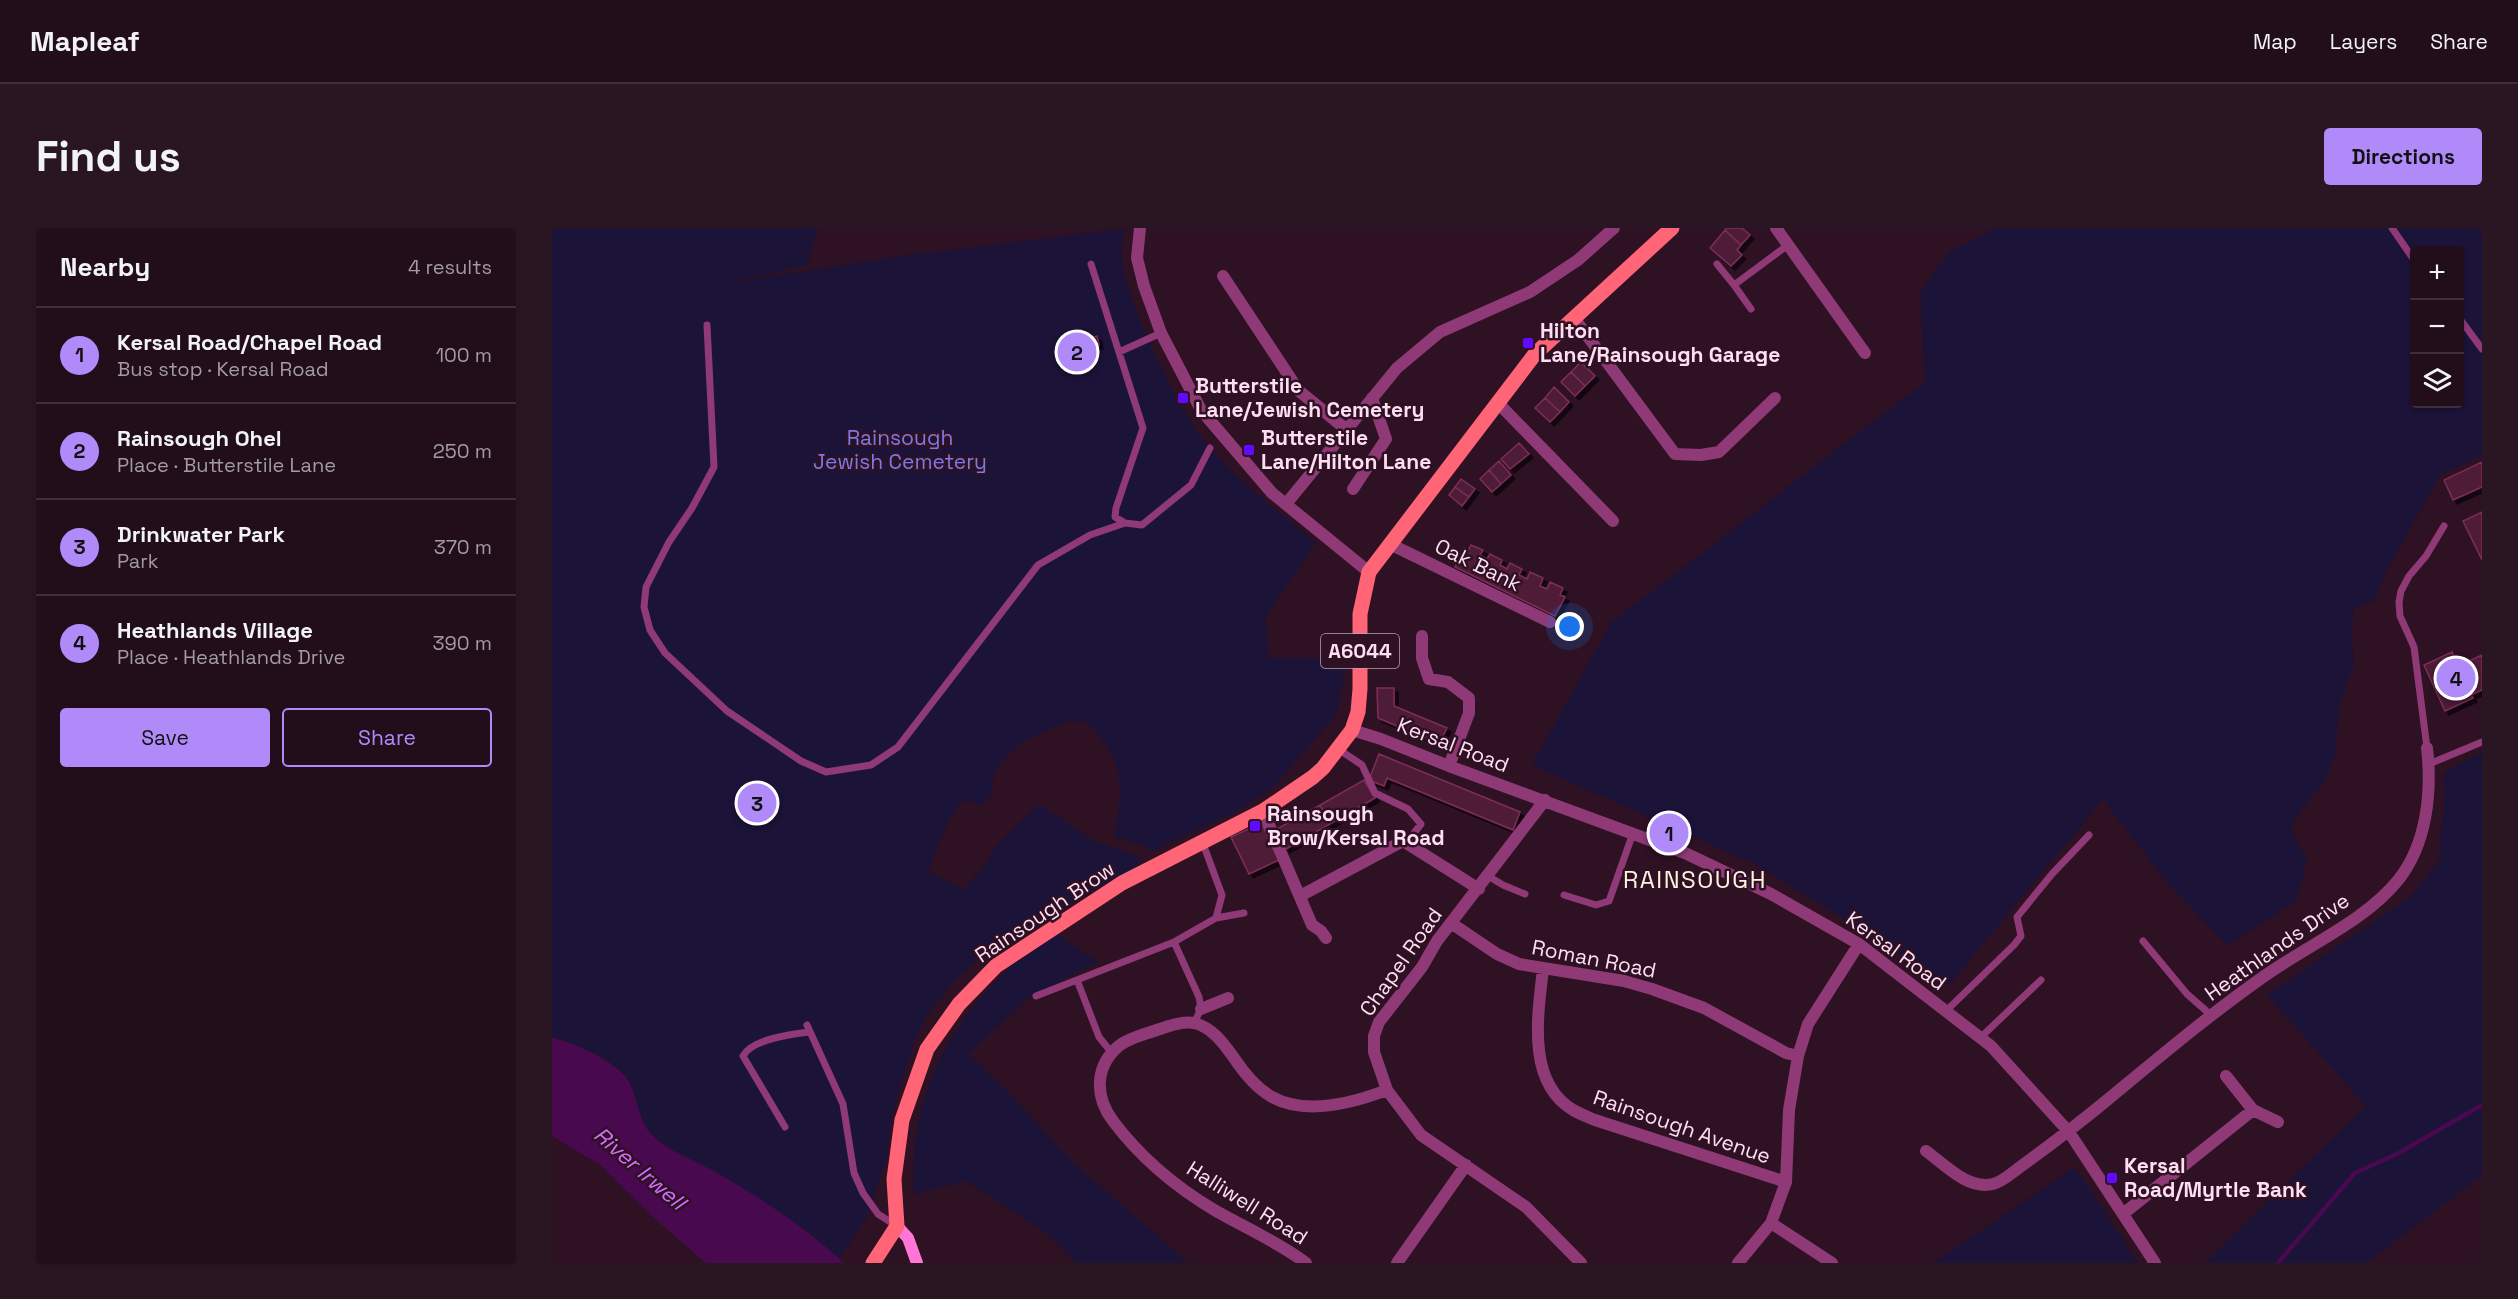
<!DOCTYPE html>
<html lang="en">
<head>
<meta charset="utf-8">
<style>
  :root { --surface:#220d1a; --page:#2a1623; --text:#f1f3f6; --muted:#a29ca2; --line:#3f2d39; --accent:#b18afa }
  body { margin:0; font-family:"Space Grotesk",sans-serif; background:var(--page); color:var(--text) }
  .controls { position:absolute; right:18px; top:18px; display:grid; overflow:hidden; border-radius:6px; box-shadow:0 2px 4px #0004 }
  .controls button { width:54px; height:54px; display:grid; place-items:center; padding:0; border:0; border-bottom:2px solid var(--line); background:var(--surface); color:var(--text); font:30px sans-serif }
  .you { position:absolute; left:1018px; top:399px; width:21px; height:21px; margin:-15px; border:4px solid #fff; border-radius:50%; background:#1a73e8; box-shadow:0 0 0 9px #1a73e833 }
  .badge { display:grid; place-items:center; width:39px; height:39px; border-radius:50%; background:var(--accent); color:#111; font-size:20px; font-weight:700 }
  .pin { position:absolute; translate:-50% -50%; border:3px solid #fff; box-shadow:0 2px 6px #0006 }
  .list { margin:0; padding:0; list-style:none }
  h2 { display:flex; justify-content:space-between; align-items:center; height:78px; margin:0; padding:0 24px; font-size:26px }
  h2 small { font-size:20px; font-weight:400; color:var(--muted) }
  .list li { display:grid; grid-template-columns:39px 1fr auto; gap:18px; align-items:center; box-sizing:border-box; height:96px; padding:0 24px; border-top:2px solid var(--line) }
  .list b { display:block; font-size:22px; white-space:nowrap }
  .list p { margin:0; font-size:20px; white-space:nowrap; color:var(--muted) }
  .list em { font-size:20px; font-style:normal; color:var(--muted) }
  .actions { display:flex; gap:12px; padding:18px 24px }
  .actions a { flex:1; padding:14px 0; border:2px solid var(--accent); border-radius:6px; text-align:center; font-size:21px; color:var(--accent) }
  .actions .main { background:var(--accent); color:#111 }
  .icon { flex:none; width:33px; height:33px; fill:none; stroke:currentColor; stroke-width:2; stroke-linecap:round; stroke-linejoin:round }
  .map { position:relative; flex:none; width:1930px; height:1035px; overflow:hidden; border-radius:6px }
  header { display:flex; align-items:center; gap:36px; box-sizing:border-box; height:84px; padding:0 30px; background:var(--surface); border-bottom:2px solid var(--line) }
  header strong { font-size:28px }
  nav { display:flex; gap:33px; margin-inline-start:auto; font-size:21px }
  .intro { display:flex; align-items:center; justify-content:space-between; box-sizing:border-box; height:144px; padding:0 36px }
  h1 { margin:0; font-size:42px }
  .button { padding:15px 27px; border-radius:6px; background:var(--accent); color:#111; font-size:21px; font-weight:700 }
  main { display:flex; gap:36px; padding:0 36px }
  aside { flex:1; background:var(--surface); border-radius:6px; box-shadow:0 2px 4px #0004 }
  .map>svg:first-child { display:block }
  .green { fill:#1c1339; fill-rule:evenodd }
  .water { fill:#48094f }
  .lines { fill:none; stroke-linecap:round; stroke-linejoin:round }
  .stream { stroke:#48094f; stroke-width:4.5 }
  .building { fill:#501c38; stroke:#7d2d59; stroke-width:1.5; filter:url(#shadow) }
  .lane { stroke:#8f3a76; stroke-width:7 }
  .street { stroke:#8f3a76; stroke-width:12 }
  .secondary { stroke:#ff75d8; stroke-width:12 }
  .primary { stroke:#ff6577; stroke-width:15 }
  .poi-dot { fill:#620aff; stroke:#2e1122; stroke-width:2 }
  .labels { text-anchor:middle; stroke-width:5; stroke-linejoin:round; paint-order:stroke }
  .shield { fill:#2e1122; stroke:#c0a0b4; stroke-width:1.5 }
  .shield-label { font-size:20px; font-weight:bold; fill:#ffdef3 }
  .poi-label { font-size:21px; font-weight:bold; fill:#ffdef3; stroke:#2e1122; text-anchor:start }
  .park-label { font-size:21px; fill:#7b7aeb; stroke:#2e1122 }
  .street-label { font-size:21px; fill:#ffdef3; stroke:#2e1122 }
  .water-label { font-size:22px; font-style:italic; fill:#d66cff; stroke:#2e1122 }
  .quarter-label { font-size:24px; letter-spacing:1.5px; fill:#fff3e0; stroke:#2e1122 }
</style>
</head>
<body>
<header>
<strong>Mapleaf</strong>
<nav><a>Map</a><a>Layers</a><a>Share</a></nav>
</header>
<div class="intro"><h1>Find us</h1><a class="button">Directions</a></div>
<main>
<aside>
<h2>Nearby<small>4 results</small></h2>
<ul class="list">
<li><span class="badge">1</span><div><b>Kersal Road/Chapel Road</b><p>Bus stop · Kersal Road</p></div><em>100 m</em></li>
<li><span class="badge">2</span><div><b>Rainsough Ohel</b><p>Place · Butterstile Lane</p></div><em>250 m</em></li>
<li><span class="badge">3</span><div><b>Drinkwater Park</b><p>Park</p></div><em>370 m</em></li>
<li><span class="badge">4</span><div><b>Heathlands Village</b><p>Place · Heathlands Drive</p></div><em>390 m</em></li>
</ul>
<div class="actions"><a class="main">Save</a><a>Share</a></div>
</aside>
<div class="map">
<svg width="1930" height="1035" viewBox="0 0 1930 1035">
  <defs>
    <filter id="shadow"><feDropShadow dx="4" dy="4" stdDeviation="0" flood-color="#0009"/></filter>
  </defs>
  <rect width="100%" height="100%" fill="#2e1122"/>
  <path class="green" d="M0,0h265l-9,37 -93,20 193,-30 216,-26c-1,10 -3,21 -2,32 3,40 61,157 89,188 30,35 70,64 105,94l-51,74 4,41h79l-12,57 -63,72 -27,19 -93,45 -17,-8 -22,-6c10,-49 11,-77 -27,-115l-18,-1 -43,19 -16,11 -16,22 -3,22 -8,10 -19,-5 -16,20 -20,52 35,17 19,-20 15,-24 42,-41 53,36 47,17 1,8 -157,90 -32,29 -23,30 -14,28 -22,73 -6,45 -19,57 -28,42c-35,-33 -79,-61 -121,-85 -20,-13 -45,-21 -63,-37 -18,-15 -16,-39 -27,-58 -11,-17 -56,-38 -76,-41z
    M1445,0h485v227l-42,20 -55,99 -10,26 -21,8 -3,22 3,32 -15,46 -5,50 -7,19 -36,47 6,20 10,14 -10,42 -70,46 -65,-70 -59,-77 -154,186 -194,-121 -223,-99 79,-142 314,-241 -5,-89 30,-42zM1862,22h46v154h-46z
    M1930,524v423l-116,88h-161l161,-157 -99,-111 143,-98 29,-36 6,-70 -2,-18z
    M505,706l41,28 -67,34 -63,58 42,40 63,69 116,100h-112l-28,-28 -83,-54 -52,13c-5,-87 26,-157 88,-219 15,-16 37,-28 55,-41z
    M1523,939l63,96h-205z"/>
  <path class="water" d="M0,810c20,3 64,24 75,41 12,17 9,41 27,58 17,16 43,24 63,36 44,25 90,55 127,90h-138l-52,-45 -54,-53 -48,-29z"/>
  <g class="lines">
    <path class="stream" d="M1726,1035l77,-90 42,-19 85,-49"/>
  </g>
  <path class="building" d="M1175,0h15l8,7 -9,10 -16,-15z
    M1173,2l16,15 -4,5 5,5 -11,11 -21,-18z
    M529,102l1,5 6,4 9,-3 2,9 -3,1 -7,12 -16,6 -1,-3 -7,2 -7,-22 10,-4 4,-4z
    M1029,134l14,14 -10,10 -14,-14z
    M1019,144l14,14 -10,10 -14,-14z
    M1002,159l15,15 -9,10 -15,-14z
    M993,170l15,14 -10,10 -15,-14z
    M967,215l10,11 -19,15 -9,-10z
    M947,233l12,14 -10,9 -12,-14z
    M1930,234v25l-29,13 -9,-20z
    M937,242l12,14 -9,8 -12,-13z
    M909,251l14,10 -6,8 -14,-10z
    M903,259l14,10 -7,9 -13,-11z
    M1930,284v48l-19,-39z
    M919,317l12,5 -3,5 7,4 3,-5 12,6 -2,5 7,4 3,-6 12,6 -3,6 8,4 3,-7 13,6 -3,8 7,3 3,-7 13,6 -3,7 5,2 -10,19 -100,-49 9,-19 4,3z
    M1900,424l6,14 24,-11v35l-11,5 2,3 -28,13 -21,-46z
    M825,460h17v18l53,22 -8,16 -61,-26z
    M827,526l141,58 -7,18 -126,-52 -3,8 -13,-5 -1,-4z
    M812,552l11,18 -45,26 -10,-19z
    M768,577l10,19 -44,25 -11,-19z
    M709,595l18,37 -30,14 -18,-37z"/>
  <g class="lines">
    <path class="lane" d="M1840,0l22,32
      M539,36l52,164 -27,80 -1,9 10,6 17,2 49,-40 19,-37
      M1165,36l17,21 54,-40
      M1182,57l17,24
      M1908,91l22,30
      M155,97l7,142 -22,41 -23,34 -23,45 -2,20 6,23 15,23 62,58 74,50 25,11 45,-7 27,-18 140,-182 52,-30 35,-12
      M567,124l42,-19
      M1875,520l-13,-101 -14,-31 -1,-14 2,-11 8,-15 17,-20 18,-30
      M786,521l24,16 13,28 33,16 13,15 -10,13 -8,4
      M1877,536l53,-22
      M650,613l20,54 -6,23
      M936,648l15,9 22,9
      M1012,667l32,10 13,-4 24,-68
      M1591,713l44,53 25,22
      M622,714l25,55 2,12 -7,14
      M525,752l22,57 13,16
      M484,768l138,-54 42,-24 28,-5
      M1394,783l68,-66 7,-9 -4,-19 35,-43 37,-39
      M255,797l36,79 11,69 9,20 15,21 17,11
      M1428,810l61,-58
      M233,899l-42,-71c9,-17 49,-22 66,-24"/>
    <path class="street" d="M588,0l-3,30 7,28 17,47 40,77 71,83 97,79
      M1224,0l89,125
      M671,48l76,115 48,39
      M1022,90l101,136 26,1 18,-3 56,-54
      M945,174l116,119
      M801,261l33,-50 -14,-41
      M734,276l111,-136 43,-36 90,-40 48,-32 36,-32
      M838,316l160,78
      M870,408v22l7,21 19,3 21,16v15l-20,53
      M800,502l29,9 68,27 236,87 86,41 88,50 132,102 78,86 86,131
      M993,572l-108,141 -15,26 -43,55 -5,14v16l13,38 34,45 105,72 55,56
      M711,583l49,114 9,6 5,7
      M748,668l103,-55 76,48
      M899,695l46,31 22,10 105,17 28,8 52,19 82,45 12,3
      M991,741c-5,45 -17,113 30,141 7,4 15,7 22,10l191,62
      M649,781l27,-11
      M1701,882l25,12
      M1374,923c19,14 42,39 67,33 9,-2 19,-11 27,-17 29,-21 58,-43 86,-66 51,-42 103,-86 157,-124 43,-31 103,-56 136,-98 28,-36 33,-87 28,-131
      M1571,986l130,-104 -27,-34
      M1219,995l61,40
      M754,1035c-28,-21 -60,-35 -90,-52 -39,-23 -76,-54 -103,-90 -19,-25 -18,-56 7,-76 10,-7 22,-10 34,-14 12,-4 27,-10 40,-8 18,4 30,21 40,35 10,15 22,30 38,39 34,19 81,6 115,-7
      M845,1035l69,-98
      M1186,1035l33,-40 15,-41 3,-72 9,-54 10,-32 51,-80"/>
    <path class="secondary" d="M345,998l11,12 9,25"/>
    <path class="primary" d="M321,1035l24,-37 -3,-47 8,-59 25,-71 32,-45 37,-38 126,-83 141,-72 50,-34 10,-9 29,-38 6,-18 2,-23v-75l9,-42 166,-218 137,-126"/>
  </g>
  <g class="poi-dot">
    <rect x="970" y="109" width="12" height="12" rx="3"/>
    <rect x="625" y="164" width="12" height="12" rx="3"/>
    <rect x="691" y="216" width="12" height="12" rx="3"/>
    <rect x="697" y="592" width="12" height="12" rx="3"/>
    <rect x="1554" y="944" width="12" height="12" rx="3"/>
  </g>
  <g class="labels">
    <rect class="shield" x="769" y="406" width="78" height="34" rx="4.5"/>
    <g class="shield-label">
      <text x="808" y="430">A6044</text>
    </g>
    <g class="poi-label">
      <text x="988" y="110">Hilton<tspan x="988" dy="24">Lane/Rainsough Garage</tspan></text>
      <text x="643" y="165">Butterstile<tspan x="643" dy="24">Lane/Jewish Cemetery</tspan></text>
      <text x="709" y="217">Butterstile<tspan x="709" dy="24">Lane/Hilton Lane</tspan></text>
      <text x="715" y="593">Rainsough<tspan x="715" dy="24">Brow/Kersal Road</tspan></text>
      <text x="1572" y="945">Kersal<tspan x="1572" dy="24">Road/Myrtle Bank</tspan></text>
    </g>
    <g class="park-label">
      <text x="348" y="217">Rainsough<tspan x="348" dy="24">Jewish Cemetery</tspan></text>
    </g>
    <g class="street-label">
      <text transform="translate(926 337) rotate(26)" y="7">Oak Bank</text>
      <text transform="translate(901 517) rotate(21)" y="7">Kersal Road</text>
      <text transform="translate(493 684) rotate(-34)" y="7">Rainsough Brow</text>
      <text transform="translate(1725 719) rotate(-35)" y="7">Heathlands Drive</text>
      <text transform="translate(1344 723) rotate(36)" y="7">Kersal Road</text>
      <text transform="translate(1042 731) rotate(11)" y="7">Roman Road</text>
      <text transform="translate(849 734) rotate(-55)" y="7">Chapel Road</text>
      <text transform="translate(1130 899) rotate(19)" y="7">Rainsough Avenue</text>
      <text transform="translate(695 975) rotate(32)" y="7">Halliwell Road</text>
    </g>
    <g class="water-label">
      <text transform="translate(88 940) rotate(41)" y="8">River Irwell</text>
    </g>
    <g class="quarter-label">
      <text x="1143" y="660">RAINSOUGH</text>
    </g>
  </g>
</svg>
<div class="controls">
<button>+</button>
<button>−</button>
<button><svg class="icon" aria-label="layers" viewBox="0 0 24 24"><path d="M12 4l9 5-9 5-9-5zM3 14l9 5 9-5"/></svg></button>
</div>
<div class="you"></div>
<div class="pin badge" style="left:1117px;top:605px">1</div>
<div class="pin badge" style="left:525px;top:124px">2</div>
<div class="pin badge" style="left:205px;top:575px">3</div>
<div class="pin badge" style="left:1904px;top:450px">4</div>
</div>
</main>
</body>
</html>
